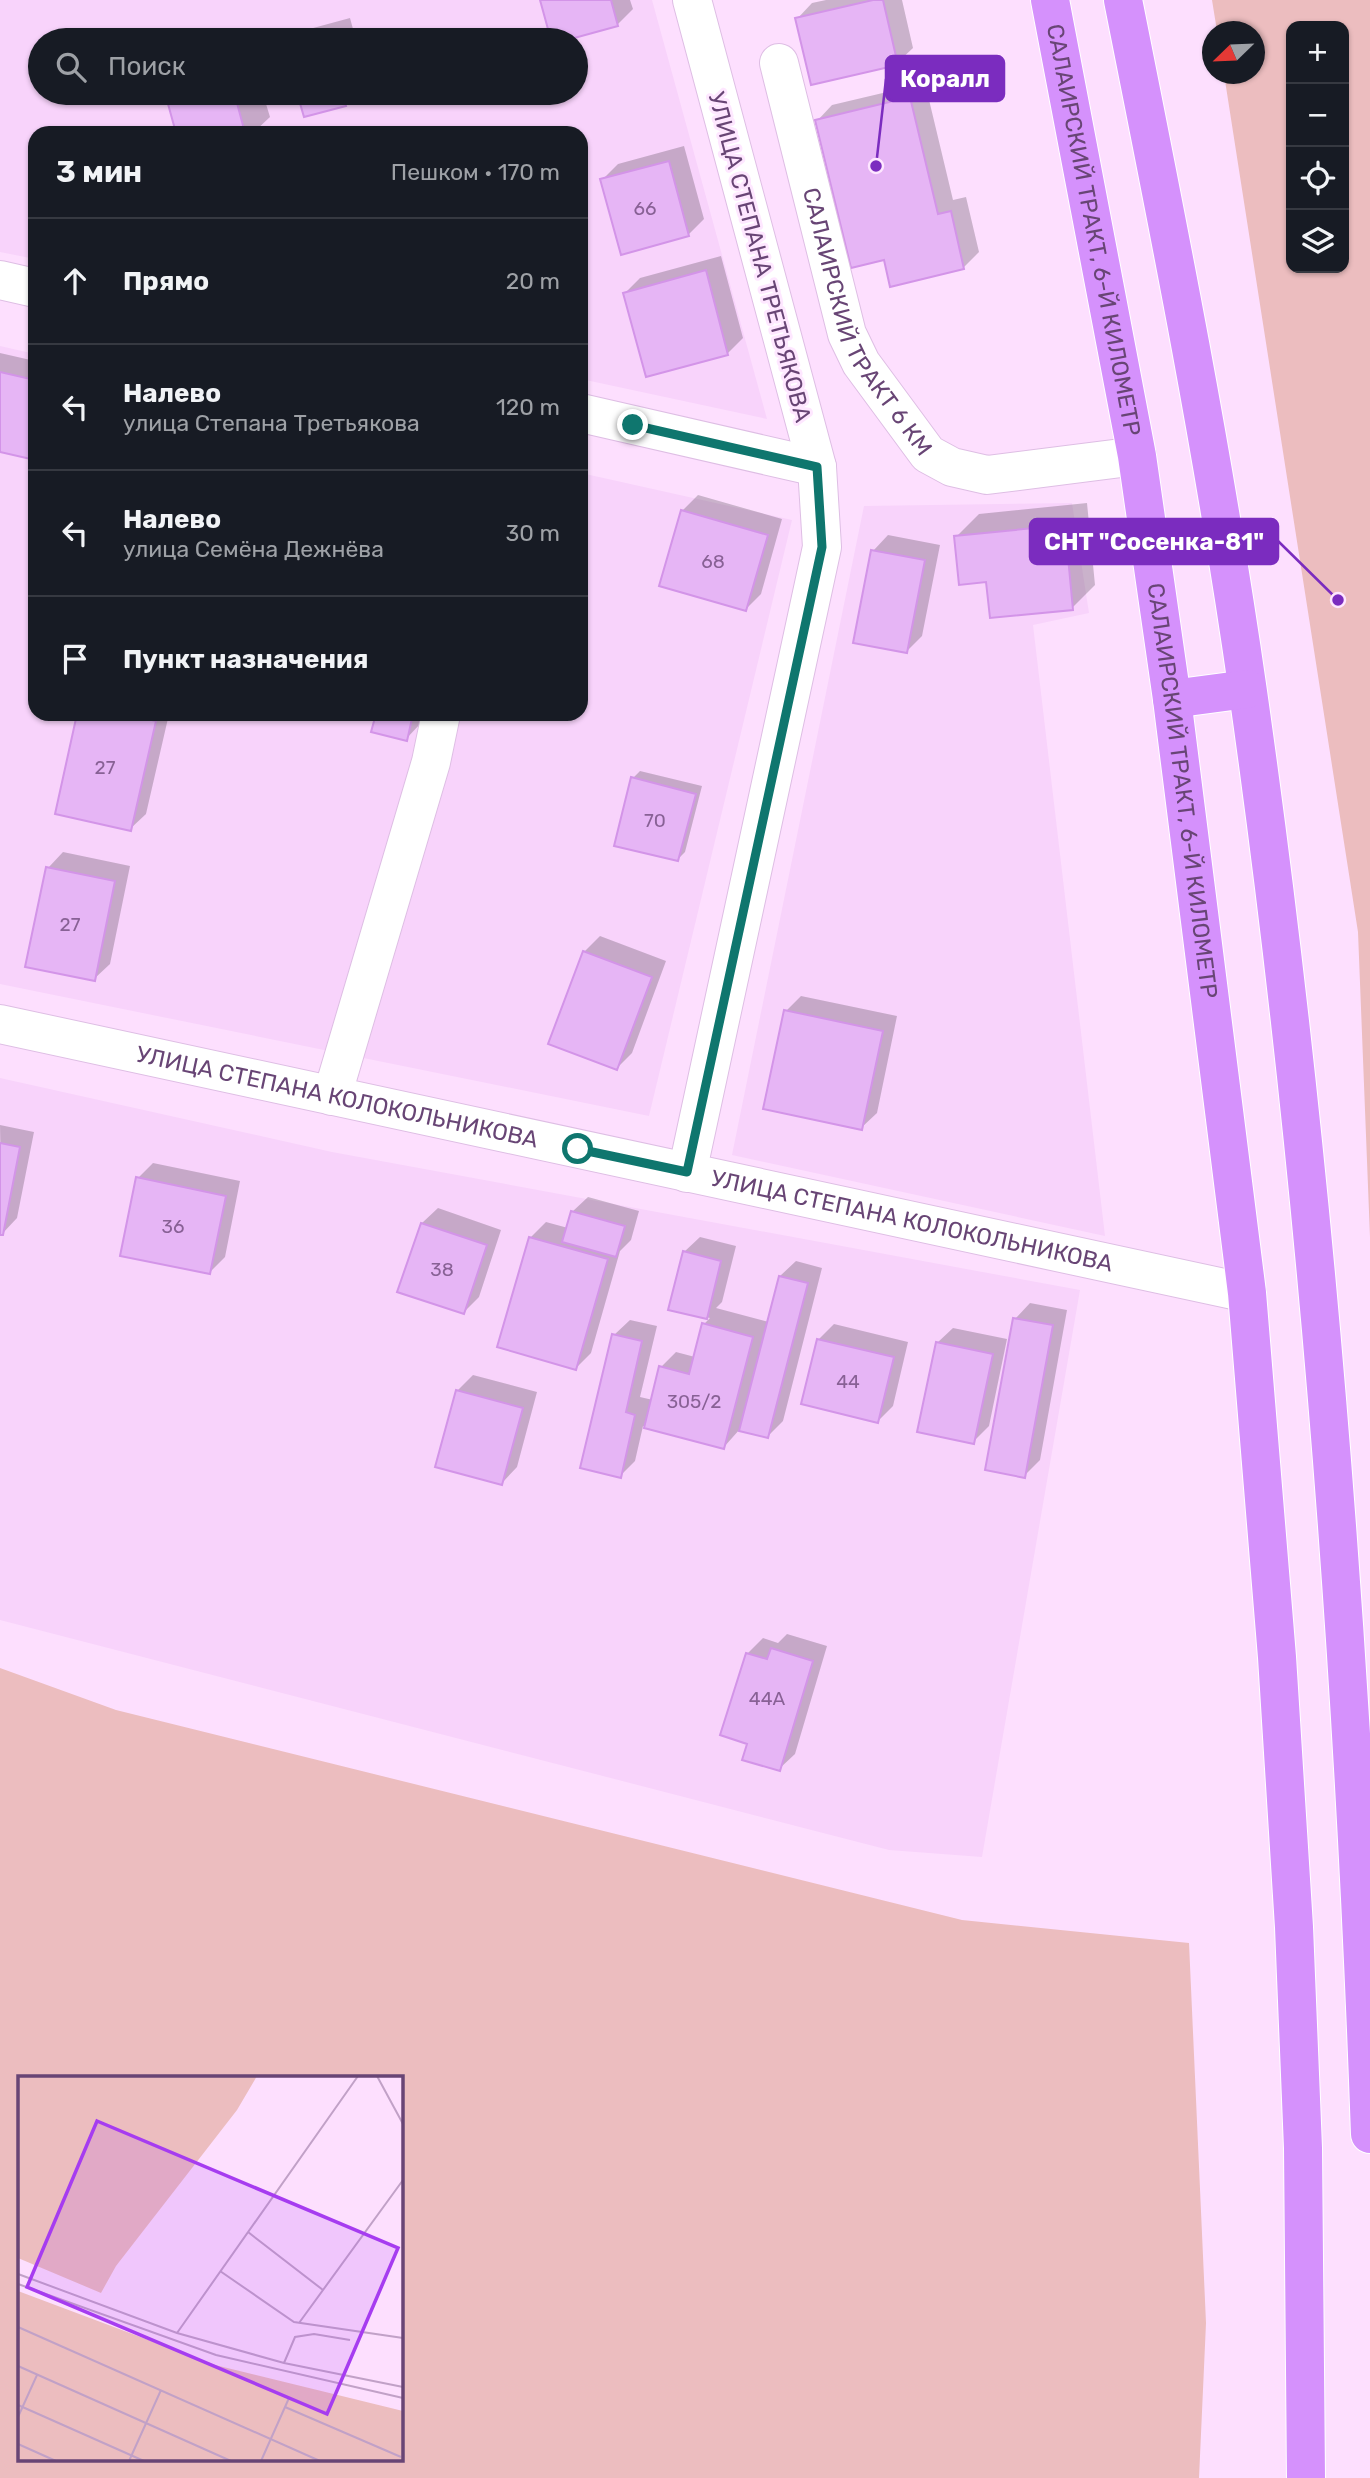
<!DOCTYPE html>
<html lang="ru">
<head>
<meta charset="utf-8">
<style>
  :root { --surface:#171b24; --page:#242831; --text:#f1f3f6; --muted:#9ea1a6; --line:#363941 }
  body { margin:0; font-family:Rubik,sans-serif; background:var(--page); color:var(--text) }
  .controls { position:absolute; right:21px; top:21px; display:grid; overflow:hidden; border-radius:14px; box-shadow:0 2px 5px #0004 }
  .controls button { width:63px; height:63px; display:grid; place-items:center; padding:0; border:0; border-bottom:2px solid var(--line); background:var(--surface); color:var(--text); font:35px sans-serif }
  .compass { position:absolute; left:1202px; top:21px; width:63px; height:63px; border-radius:50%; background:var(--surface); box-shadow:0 2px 5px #0004; rotate:247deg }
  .stop { position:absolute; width:21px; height:21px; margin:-16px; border:5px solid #0f766e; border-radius:50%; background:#fff }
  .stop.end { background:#0f766e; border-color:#fff; box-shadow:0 2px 7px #0008 }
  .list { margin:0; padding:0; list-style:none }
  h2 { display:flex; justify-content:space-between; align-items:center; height:91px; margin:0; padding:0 28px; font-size:30px }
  h2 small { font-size:23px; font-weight:400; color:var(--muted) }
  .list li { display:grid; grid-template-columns:46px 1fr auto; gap:21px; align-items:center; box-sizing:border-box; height:126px; padding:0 28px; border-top:2px solid var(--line) }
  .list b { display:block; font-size:26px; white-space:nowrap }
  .list p { margin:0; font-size:23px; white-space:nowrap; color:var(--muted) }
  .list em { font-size:23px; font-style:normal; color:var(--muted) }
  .icon { flex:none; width:38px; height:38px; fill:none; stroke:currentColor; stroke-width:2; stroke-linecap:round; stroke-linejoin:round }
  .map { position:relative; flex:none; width:1370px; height:2478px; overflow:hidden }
  .search { position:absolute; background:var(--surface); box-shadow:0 2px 5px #0004; left:28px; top:28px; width:560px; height:77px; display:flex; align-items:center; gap:18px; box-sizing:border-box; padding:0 24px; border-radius:38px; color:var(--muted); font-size:26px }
  .panel { position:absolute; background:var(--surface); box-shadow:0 2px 5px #0004; left:28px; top:126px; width:560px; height:595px; border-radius:21px }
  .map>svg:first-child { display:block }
  .residential { fill:#f8d3fb; fill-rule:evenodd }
  .green { fill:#ecbdbf; fill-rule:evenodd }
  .shadow { fill:#0003 }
  .building { fill:#e6b5f5; stroke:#d394e8; stroke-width:2 }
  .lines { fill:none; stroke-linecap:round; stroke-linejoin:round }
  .minor-casing { stroke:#debee4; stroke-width:40 }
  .highway-casing { stroke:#fff; stroke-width:40 }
  .minor { stroke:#fff; stroke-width:38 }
  .highway { stroke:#d591fc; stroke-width:38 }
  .route { stroke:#0f766e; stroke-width:9 }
  .labels { text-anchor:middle; stroke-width:6; stroke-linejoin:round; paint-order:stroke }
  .number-label { font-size:19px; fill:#886195 }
  .street-label { font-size:23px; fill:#684575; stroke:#fee7ff }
  .inset-road { fill:none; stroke:#c1a1c7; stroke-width:2 }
  .view { fill:#a63cf0; fill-opacity:0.15; stroke:#a63cf0; stroke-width:3.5 }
  .inset-edge { fill:none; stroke:#684575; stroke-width:3.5 }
  .leader { fill:none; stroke:#7b2cbf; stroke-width:2.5 }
  .callout-dot { fill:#7b2cbf; stroke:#fee7ff; stroke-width:2.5 }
  .callout { fill:#7b2cbf; stroke:#7b2cbf; stroke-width:2.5 }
  .callout-label { font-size:24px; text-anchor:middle; font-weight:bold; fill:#fff }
</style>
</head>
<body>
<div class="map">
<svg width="1370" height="2478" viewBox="0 0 1370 2478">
  <rect width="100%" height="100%" fill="#fddffe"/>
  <path class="residential" d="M0,0h652l115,419 -186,-40v-246h-546v126l-35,-7zM40,40h536v53h-536z
    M0,346l35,8v360h546v-241l211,47 -143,596 -649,-132z
    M1072,503l17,110 -56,12 72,611 -373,-81 132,-649z
    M0,1078l332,74 748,138 -98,567 -93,-7 -889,-230z"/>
  <path class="green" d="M1212,0h158v1237l-12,-305 -134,-858h30v-42l-37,-1zM1291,26h53v242h-53z
    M0,1668l116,42 846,210 227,23 17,380 -7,155h-1199zM19,2077h382v382h-382z"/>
  <path class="shadow" d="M542,0h88l3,9 -16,16 -64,15z
    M826,0h76l11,48 -16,15 -100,-44 15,-16z
    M350,18l6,22h-87z
    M925,83l28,117 13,-3 13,55 -15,15 -79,-9 -68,-137 15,-16z
    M167,93h100l-4,1 7,23 -17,16h-75z
    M299,93h57l-11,11 -40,11z
    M684,146l20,73 -15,15 -67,18 -20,-72 16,-16z
    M721,256l22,82 -16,16 -102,-61 15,-15z
    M0,353l35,8v97l-35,-8z
    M698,495l84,24 -21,75 -16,16 -84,-25 22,-75z
    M1087,503l8,82 -23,23 -85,-28 -31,-43 23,-23z
    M888,535l52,10 -18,91 -16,16 -33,-101z
    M79,714h90l-23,100 -16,15z
    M377,714h47l-3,9 -15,16z
    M640,771l62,15 -17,66 -7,7 -45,-81z
    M63,852l67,14 -20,98 -16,15 -46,-111z
    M600,936l66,25 -34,92 -15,15 -33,-116z
    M801,996l96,20 -20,97 -16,15 -75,-117z
    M0,1125l34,7 -17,86 -15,16z
    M153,1163l87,18 -15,76 -15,15 -72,-94z
    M588,1197l51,14 -8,29 -11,11 -29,102 -15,15 -46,-130 16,-16 22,6 4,-16z
    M438,1208l63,22 -22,67 -15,15 -42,-89z
    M700,1237l36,9 -14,56 -6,6 53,14 11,-46 16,-15 26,7 -39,153 -15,15 -28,-7 -16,18 -81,-21 -8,35 -15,15 -6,-141 16,-15 27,6 -17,71 13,3 8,-33 15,-15 19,5 9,-33 6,-6 -40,-9 14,-57z
    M1030,1303l37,7 -27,150 -16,16 -9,-157z
    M834,1324l74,18 -15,64 -15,15 -60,-81z
    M953,1328l54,11 -18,87 -16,16 -36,-99z
    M473,1375l64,17 -20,75 -15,16 -45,-92z
    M787,1634l40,12 -32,108 -16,15 -29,-27 -3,-88 16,-16 15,5z"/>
  <path class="building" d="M540,0h71l7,26 -51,14h-16z
    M873,0h10l15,65 -87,20 -16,-67z
    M165,93h108l-36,10 8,30h-69z
    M297,93h45l4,13 -42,11z
    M910,97l28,117 13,-3 13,58 -74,18 -6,-27 -33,8 -36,-148z
    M669,161l20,75 -68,19 -21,-76z
    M706,270l22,85 -82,22 -23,-84z
    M0,372l35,8v80l-35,-8z
    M681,510l87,25 -22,76 -87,-25z
    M1065,525l8,85 -83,8 -4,-36 -27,3 -5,-49z
    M871,550l54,10 -18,93 -54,-10z
    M77,714h50l29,7 -25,110 -76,-17z
    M376,714h37l-6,27 -36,-9z
    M631,777l65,17 -18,67 -64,-15z
    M46,867l69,14 -20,100 -70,-14z
    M583,951l69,26 -35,93 -69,-26z
    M784,1010l99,21 -21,99 -99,-21z
    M0,1143l20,4 -17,88h-3z
    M136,1177l90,19 -16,78 -90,-18z
    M571,1211l54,15 -9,31 -54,-15z
    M421,1223l66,22 -23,69 -67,-22z
    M529,1237l79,22 -32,111 -79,-23z
    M683,1251l38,10 -14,58 -39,-9z
    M779,1276l29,7 -40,155 -29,-7z
    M1013,1318l40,7 -28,153 -40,-8z
    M702,1323l51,14 -29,112 -80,-21 15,-62 30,8z
    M612,1334l30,7 -16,71 9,3 -14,63 -41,-10z
    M817,1339l77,18 -16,66 -77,-19z
    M936,1342l57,12 -19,90 -57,-12z
    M456,1390l67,18 -21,77 -67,-18z
    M771,1648l42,13 -33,110 -38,-11 5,-16 -27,-9 26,-82 21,6z"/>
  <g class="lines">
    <g class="minor-casing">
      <g id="minor">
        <path id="s1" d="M779,63l68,271 14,29 67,91 24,13 35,8 150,-19"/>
        <path d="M0,280l35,8"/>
        <path d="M581,413l236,54"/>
        <path id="s2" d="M0,1024l1247,269"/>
        <path d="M332,1096l99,-334 10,-48"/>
        <path d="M687,1173l135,-626 -5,-80 -125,-467"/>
      </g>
    </g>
    <g class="highway-casing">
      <g id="highway">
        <path id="s3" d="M1050,0l87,456 35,243 75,594 30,364 17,270 9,221 3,330"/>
        <path d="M1123,0c46,230 92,460 125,692 68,478 105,960 122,1442"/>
        <path d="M1172,699l75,-10"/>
      </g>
    </g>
    <use href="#minor" class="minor"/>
    <use href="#highway" class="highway"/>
  </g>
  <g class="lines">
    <path class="route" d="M578,1149l109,23 135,-625 -5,-80 -184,-42"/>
  </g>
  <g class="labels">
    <g class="number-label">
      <text x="645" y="215">66</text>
      <text x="713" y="568">68</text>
      <text x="105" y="774">27</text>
      <text x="655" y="827">70</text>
      <text x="70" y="931">27</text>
      <text x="173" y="1233">36</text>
      <text x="442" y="1276">38</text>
      <text x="848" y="1388">44</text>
      <text x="694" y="1408">305/2</text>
      <text x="767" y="1705">44А</text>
    </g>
    <g class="street-label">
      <text dy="8" stroke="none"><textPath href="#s3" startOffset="234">САЛАИРСКИЙ ТРАКТ, 6-Й КИЛОМЕТР</textPath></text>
      <text transform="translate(760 257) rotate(75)" y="8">УЛИЦА СТЕПАНА ТРЕТЬЯКОВА</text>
      <text dy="8" stroke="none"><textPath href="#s1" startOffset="276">САЛАИРСКИЙ ТРАКТ 6 КМ</textPath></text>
      <text dy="8" stroke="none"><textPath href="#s3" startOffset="802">САЛАИРСКИЙ ТРАКТ, 6-Й КИЛОМЕТР</textPath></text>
      <text dy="8" stroke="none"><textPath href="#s2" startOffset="345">УЛИЦА СТЕПАНА КОЛОКОЛЬНИКОВА</textPath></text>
      <text dy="8" stroke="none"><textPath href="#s2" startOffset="933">УЛИЦА СТЕПАНА КОЛОКОЛЬНИКОВА</textPath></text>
    </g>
  </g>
  <g transform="translate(18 2076)">
    <rect width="385" height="385" fill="#fddffe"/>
    <path d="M0,0h239l-20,34 -121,156 -15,27 -83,-35zM0,215l197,74 188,46v50h-385z" fill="#ecbdbf"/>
    <path class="inset-road" d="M359,0l26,48M230,156l75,58M202,195l74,51 109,16M0,198l159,59 107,30 119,24M0,208l198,71 187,43M281,247l104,-143M0,251l302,134M159,257l181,-257M266,287l11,-26 19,-3 36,6M0,290l213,95M0,329l126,56M267,331l116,50M0,341l19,-42M0,368l38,17M111,385l32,-71M243,385l28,-63"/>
    <path class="view" d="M79,45l301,127 -71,166 -300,-127z"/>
    <rect width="385" height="385" class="inset-edge"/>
  </g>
  <path class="leader" d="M876 166L886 79M1338 600L1278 541"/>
  <g class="callout-dot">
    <circle cx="876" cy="166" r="7"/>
    <circle cx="1338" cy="600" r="7"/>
  </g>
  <g class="callout">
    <rect x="886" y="56" width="118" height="45" rx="7"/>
    <rect x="1030" y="519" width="248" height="45" rx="7"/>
  </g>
  <g class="callout-label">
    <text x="945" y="87">Коралл</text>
    <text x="1154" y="550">СНТ "Сосенка-81"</text>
  </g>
</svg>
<div class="controls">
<button>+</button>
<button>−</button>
<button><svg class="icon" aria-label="locate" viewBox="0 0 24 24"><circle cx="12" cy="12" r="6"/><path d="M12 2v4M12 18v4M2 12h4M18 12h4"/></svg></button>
<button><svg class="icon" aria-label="layers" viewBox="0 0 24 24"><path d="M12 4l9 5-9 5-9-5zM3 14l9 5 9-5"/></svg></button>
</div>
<svg class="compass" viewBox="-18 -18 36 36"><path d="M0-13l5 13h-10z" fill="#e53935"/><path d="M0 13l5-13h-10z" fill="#9ea1a6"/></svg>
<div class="stop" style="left:578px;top:1149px"></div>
<div class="stop end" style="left:633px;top:425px"></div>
<div class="search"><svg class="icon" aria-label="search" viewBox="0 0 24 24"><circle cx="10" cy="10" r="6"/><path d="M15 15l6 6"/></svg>Поиск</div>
<section class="panel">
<h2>3 мин<small>Пешком · 170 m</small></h2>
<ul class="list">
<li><svg class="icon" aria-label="ahead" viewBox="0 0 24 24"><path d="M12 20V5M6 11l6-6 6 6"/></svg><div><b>Прямо</b></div><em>20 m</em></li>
<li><svg class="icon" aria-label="left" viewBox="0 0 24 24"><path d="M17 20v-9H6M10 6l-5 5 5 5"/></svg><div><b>Налево</b><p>улица Степана Третьякова</p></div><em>120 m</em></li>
<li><svg class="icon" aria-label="left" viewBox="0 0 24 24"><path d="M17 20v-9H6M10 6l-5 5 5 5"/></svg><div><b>Налево</b><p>улица Семёна Дежнёва</p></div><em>30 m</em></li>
<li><svg class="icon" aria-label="arrive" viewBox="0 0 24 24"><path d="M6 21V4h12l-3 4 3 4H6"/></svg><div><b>Пункт назначения</b></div></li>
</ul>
</section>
</div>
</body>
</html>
